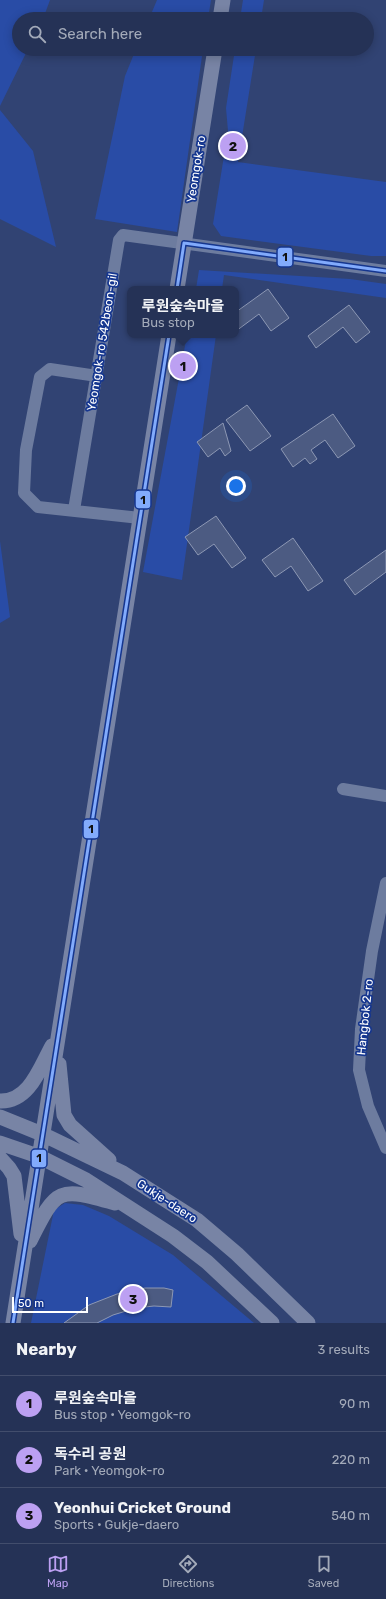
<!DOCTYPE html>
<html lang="en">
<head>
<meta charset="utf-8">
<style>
  :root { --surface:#253256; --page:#313e60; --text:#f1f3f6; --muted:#a3aab9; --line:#424d6c; --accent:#bca0f2 }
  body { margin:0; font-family:Rubik,"Noto Sans KR",sans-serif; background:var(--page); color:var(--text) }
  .scale { position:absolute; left:12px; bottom:10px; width:76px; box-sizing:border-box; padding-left:4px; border:2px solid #fff; border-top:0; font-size:11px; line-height:14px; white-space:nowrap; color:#fff; -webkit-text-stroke:3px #15368f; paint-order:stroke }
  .you { position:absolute; left:236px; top:486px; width:14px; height:14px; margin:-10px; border:3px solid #fff; border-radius:50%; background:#1a73e8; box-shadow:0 0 0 6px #1a73e833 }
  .badge { display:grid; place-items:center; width:26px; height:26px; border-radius:50%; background:var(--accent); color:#111; font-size:13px; font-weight:700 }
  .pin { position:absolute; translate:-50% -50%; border:2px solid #fff; box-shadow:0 1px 4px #0006 }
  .popup { position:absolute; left:127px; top:286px; width:112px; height:52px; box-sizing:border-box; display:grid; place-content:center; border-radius:8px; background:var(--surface); filter:drop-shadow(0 1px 3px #0005); font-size:13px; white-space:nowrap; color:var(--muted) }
  .popup b { font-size:15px; color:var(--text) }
  .popup::after { content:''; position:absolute; left:50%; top:100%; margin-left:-8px; border:8px solid transparent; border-top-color:var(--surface) }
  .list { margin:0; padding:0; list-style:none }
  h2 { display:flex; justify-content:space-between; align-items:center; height:52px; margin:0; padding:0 16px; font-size:17px }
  h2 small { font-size:13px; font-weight:400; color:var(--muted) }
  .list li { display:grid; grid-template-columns:26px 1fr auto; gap:12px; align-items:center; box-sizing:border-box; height:56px; padding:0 16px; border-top:1px solid var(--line) }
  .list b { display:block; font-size:15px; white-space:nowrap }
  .list p { margin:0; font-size:13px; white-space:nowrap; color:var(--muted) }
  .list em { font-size:13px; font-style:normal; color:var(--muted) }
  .icon { flex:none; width:22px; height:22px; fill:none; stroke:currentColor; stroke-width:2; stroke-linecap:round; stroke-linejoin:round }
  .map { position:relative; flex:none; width:386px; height:1323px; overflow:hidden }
  .search { position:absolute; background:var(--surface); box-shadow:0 2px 10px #0003; left:12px; right:12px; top:12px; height:44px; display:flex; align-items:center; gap:10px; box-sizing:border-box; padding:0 14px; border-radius:22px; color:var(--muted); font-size:15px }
  .sheet { height:220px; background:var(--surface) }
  nav { display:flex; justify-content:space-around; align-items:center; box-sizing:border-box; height:56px; border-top:1px solid var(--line); background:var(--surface); font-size:11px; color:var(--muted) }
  nav a { display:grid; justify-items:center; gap:2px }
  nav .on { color:var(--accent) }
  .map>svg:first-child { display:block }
  .green { fill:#294ca6 }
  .building { fill:#4c5b82; stroke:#8d98b4 }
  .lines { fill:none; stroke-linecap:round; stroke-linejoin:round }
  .minor { stroke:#6d7c9f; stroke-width:12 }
  .major { stroke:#7884a5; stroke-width:15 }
  .bus-1-casing { stroke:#15368f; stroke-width:6 }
  .bus-1 { stroke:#82abfc; stroke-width:3 }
  .labels { text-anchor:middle; stroke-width:3.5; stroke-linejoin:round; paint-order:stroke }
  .street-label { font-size:12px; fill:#fff; stroke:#15368f }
  .line-badge { stroke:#15368f; stroke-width:1.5 }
  .pale-badge-label { font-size:11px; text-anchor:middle; font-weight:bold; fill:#111 }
</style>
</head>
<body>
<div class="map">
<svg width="386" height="1323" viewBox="0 0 386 1323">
  <rect width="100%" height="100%" fill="#314373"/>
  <path class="green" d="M0,0h50l-7,19h-24v30h9l-28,57z
    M157,0h54l-3,19h-59z
    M243,0h21l-3,19h-21z
    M136,49h67l-26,183 -82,-13 30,-143z
    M235,49h21l-18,113 148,20v74h-15l-150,-20 -8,-12 15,-93 -2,-23z
    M0,110l33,41 23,96 -56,-28z
    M199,270l151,9 36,5v14l-162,-23 -2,14h-26z
    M187,335h29l-34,245 -39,-8z
    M0,541l10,76 -10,6z
    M65,1203l18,2 26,11 64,39 81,68h-223l23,-113z"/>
  <path class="building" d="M268,289l21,29 -18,13 -12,-17 -23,17v-19z
    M349,305l21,27 -14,11 -13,-16 -27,21 -8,-12z
    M247,405l24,31 -21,15 -24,-31z
    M333,414l22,32 -17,12 -13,-18 -14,10 6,9 -7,5 -5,-6 -12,9 -12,-18z
    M223,423l8,28 -6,5 -5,-8 -12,9 -11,-15z
    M216,516l30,42 -14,10 -18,-24 -16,11 -13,-18z
    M293,538l30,43 -15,10 -17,-25 -16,11 -13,-17z
    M386,550v22l-31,23 -11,-15z
    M145,1288h19l9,2 -2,17 -17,-1 -18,2 -23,7 -16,8h-33l25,-18 28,-11z"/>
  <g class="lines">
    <path class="minor" d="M97,376l-47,-7 -10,8 -14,73 -2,43 14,14 102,11
      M74,510l45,-270 4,-5 263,36
      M343,789l43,7
      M386,883l-14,68 -11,78 -2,41 9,36 18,42"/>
    <path class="major" d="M220,19l3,-19
      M177,289l38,-240
      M59,1064l5,51 6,10 39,35
      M0,1101c29,1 40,-33 52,-55
      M0,1117l42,17 81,39 74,47 40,34 71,69
      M0,1143l38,13 48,24 87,56 34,26 65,61
      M0,1158l9,10 5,8 7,58
      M30,1241c27,-54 28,-54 85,-38
      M13,1323l156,-988"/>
    <g class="bus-1-casing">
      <path id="bus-1" d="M184,243l202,28
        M177,289l7,-46
        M13,1323l156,-988"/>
    </g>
    <use href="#bus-1" class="bus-1"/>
  </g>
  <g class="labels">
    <g class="street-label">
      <text transform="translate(196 169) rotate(-81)" y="4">Yeomgok-ro</text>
      <text transform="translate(102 342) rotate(-81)" y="4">Yeomgok-ro 542beon-gil</text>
      <text transform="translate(365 1017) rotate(-84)" y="4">Hangbok 2-ro</text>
      <text transform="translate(167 1201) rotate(33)" y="4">Gukje-daero</text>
    </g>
  </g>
  <g class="line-badge">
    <rect x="277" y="247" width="16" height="20" rx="4" fill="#82abfc"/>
    <rect x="135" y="490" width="16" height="19" rx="4" fill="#82abfc"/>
    <rect x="83" y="819" width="16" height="20" rx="4" fill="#82abfc"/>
    <rect x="31" y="1149" width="16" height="19" rx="4" fill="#82abfc"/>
  </g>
  <g class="pale-badge-label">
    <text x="285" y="261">1</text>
    <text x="143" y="504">1</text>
    <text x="91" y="833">1</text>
    <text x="39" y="1162">1</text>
  </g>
</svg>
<div class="scale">50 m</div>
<div class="you"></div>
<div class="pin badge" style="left:183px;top:366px">1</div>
<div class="popup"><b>루원숲속마을</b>Bus stop</div>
<div class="pin badge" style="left:233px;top:146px">2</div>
<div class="pin badge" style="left:133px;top:1299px">3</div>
<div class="search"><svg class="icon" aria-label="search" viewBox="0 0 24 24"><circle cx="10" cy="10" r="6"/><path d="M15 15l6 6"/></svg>Search here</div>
</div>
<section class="sheet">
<h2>Nearby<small>3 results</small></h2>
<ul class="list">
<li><span class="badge">1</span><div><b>루원숲속마을</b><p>Bus stop · Yeomgok-ro</p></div><em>90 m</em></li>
<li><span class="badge">2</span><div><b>독수리 공원</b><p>Park · Yeomgok-ro</p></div><em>220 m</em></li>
<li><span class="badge">3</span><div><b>Yeonhui Cricket Ground</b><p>Sports · Gukje-daero</p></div><em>540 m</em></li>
</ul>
</section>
<nav>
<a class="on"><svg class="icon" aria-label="map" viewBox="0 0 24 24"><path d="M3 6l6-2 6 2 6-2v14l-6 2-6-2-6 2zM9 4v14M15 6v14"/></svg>Map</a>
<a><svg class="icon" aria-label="directions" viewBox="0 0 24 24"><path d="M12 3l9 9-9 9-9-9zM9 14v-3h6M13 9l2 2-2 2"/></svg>Directions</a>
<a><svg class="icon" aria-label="saved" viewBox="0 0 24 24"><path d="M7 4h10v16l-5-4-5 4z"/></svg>Saved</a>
</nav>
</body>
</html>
